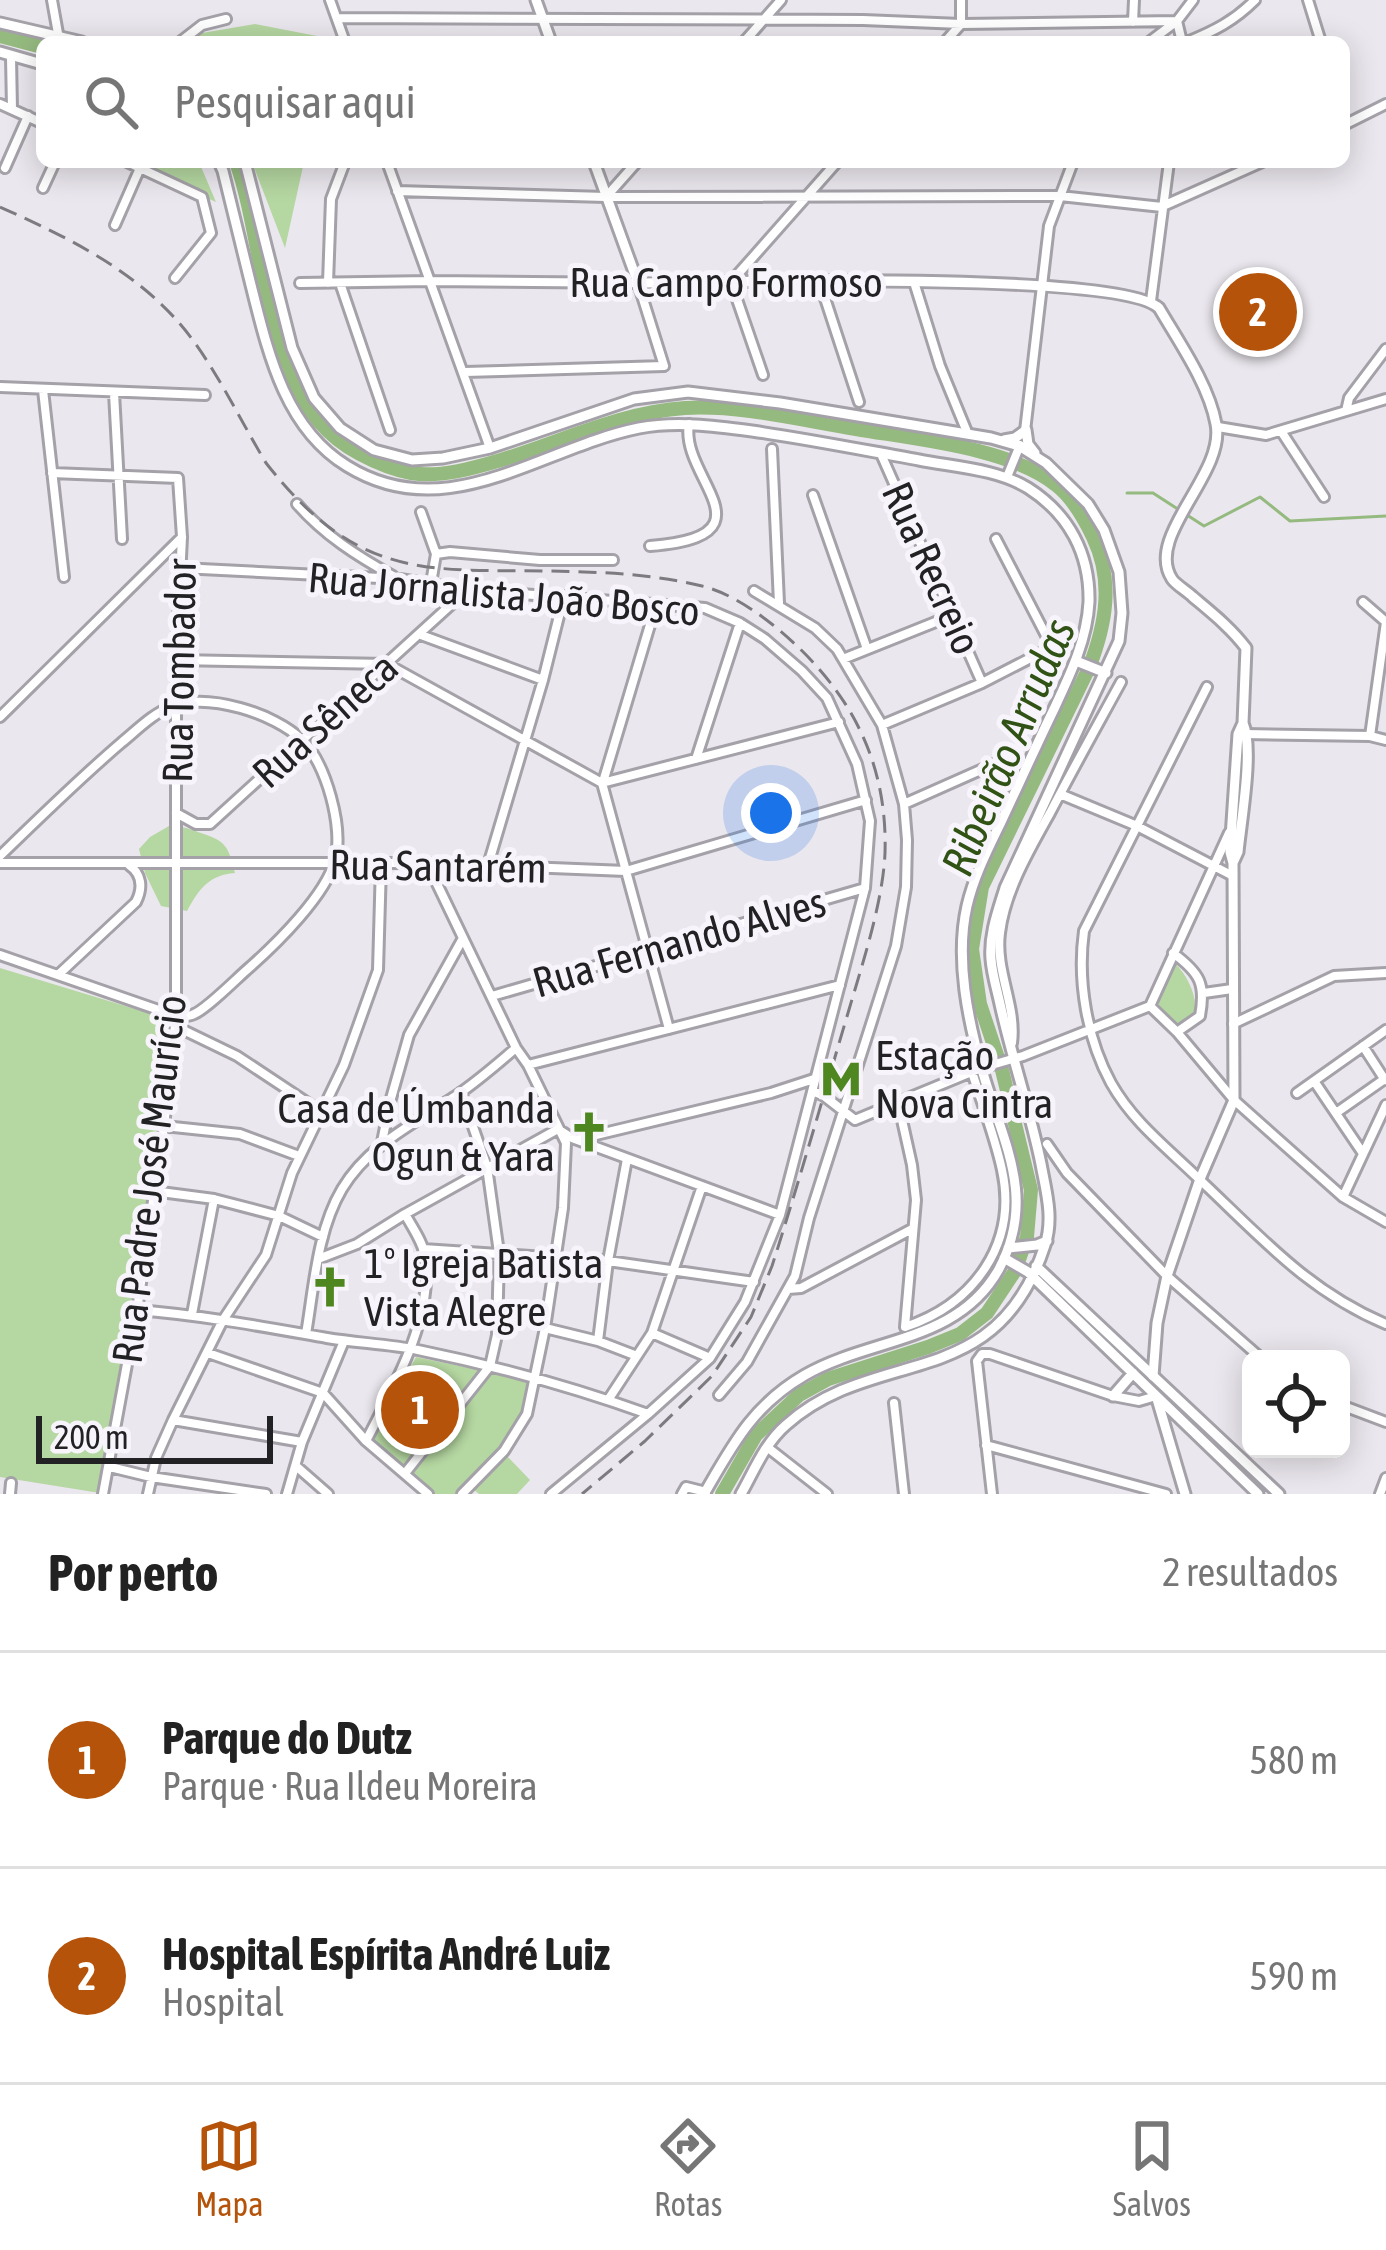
<!DOCTYPE html>
<html lang="pt">
<head>
<meta charset="utf-8">
<style>
  :root { --surface:#fff; --page:#f2f2f2; --text:#222; --muted:#767676; --line:#e0e0e0; --accent:#b45309 }
  body { margin:0; font-family:"Asap Condensed",sans-serif; background:var(--page); color:var(--text) }
  .controls { position:absolute; right:36px; bottom:36px; display:grid; overflow:hidden; border-radius:18px; box-shadow:0 6px 30px #0003 }
  .controls button { width:108px; height:108px; display:grid; place-items:center; padding:0; border:0; border-bottom:3px solid var(--line); background:var(--surface); color:var(--text); font:60px sans-serif }
  .scale { position:absolute; left:36px; bottom:30px; width:237px; box-sizing:border-box; padding-left:12px; border:6px solid #222123; border-top:0; font-size:33px; line-height:42px; white-space:nowrap; color:#222123; -webkit-text-stroke:9px #f8f4fb; paint-order:stroke }
  .you { position:absolute; left:771px; top:813px; width:42px; height:42px; margin:-30px; border:9px solid #fff; border-radius:50%; background:#1a73e8; box-shadow:0 0 0 18px #1a73e833 }
  .badge { display:grid; place-items:center; width:78px; height:78px; border-radius:50%; background:var(--accent); color:#fff; font-size:39px; font-weight:700 }
  .pin { position:absolute; translate:-50% -50%; border:6px solid #fff; box-shadow:0 3px 12px #0006 }
  .list { margin:0; padding:0; list-style:none }
  h2 { display:flex; justify-content:space-between; align-items:center; height:156px; margin:0; padding:0 48px; font-size:51px }
  h2 small { font-size:39px; font-weight:400; color:var(--muted) }
  .list li { display:grid; grid-template-columns:78px 1fr auto; gap:36px; align-items:center; box-sizing:border-box; height:216px; padding:0 48px; border-top:3px solid var(--line) }
  .list b { display:block; font-size:45px; white-space:nowrap }
  .list p { margin:0; font-size:39px; white-space:nowrap; color:var(--muted) }
  .list em { font-size:39px; font-style:normal; color:var(--muted) }
  .icon { flex:none; width:66px; height:66px; fill:none; stroke:currentColor; stroke-width:2; stroke-linecap:round; stroke-linejoin:round }
  .map { position:relative; flex:none; width:1386px; height:1494px; overflow:hidden }
  .search { position:absolute; background:var(--surface); box-shadow:0 6px 30px #0003; left:36px; right:36px; top:36px; height:132px; display:flex; align-items:center; gap:30px; box-sizing:border-box; padding:0 42px; border-radius:18px; color:var(--muted); font-size:45px }
  .sheet { height:588px; background:var(--surface) }
  nav { display:flex; justify-content:space-around; align-items:center; box-sizing:border-box; height:168px; border-top:3px solid var(--line); background:var(--surface); font-size:33px; color:var(--muted) }
  nav a { display:grid; justify-items:center; gap:6px }
  nav .on { color:var(--accent) }
  .map>svg:first-child { display:block }
  .green { fill:#b5d7a1 }
  .lines { fill:none; stroke-linecap:round; stroke-linejoin:round }
  .stream { stroke:#95ba7f; stroke-width:3 }
  .river { stroke:#95ba7f; stroke-width:14 }
  .minor-casing { stroke:#a5a1a8; stroke-width:14 }
  .tertiary-casing { stroke:#a5a1a8; stroke-width:15 }
  .secondary-casing { stroke:#a5a1a8; stroke-width:15 }
  .minor { stroke:#fff; stroke-width:8 }
  .tertiary { stroke:#fff; stroke-width:9 }
  .secondary { stroke:#fff; stroke-width:9 }
  .rail { stroke:#7e7b80; stroke-width:3; stroke-dasharray:18 9; stroke-linecap:butt }
  .labels { text-anchor:middle; stroke-width:10; stroke-linejoin:round; paint-order:stroke }
  .street-label { font-size:42px; fill:#222123; stroke:#f8f4fb }
  .poi-label { font-size:42px; fill:#222123; stroke:#f8f4fb; text-anchor:start }
  .water-label { font-size:45px; font-style:italic; fill:#305215; stroke:#f8f4fb }
</style>
</head>
<body>
<div class="map">
<svg width="1386" height="1494" viewBox="0 0 1386 1494">
  <rect width="100%" height="100%" fill="#ebe7ee"/>
  <path class="green" d="M255,24l62,12 -1,6h-126l12,-9z
    M127,162h72l17,40z
    M252,162h52l-19,86z
    M169,826c11,0 19,2 29,6 28,9 30,13 37,41 -26,2 -36,16 -48,38l-26,-5 -16,-33 -6,-24 11,-12z
    M1176,964c12,13 24,36 17,53l-18,10 -13,-11 -5,-18 14,-32z
    M0,968l165,50 -8,124 -57,351 -100,-16z
    M416,1357l68,14 -78,97 -35,-29z
    M491,1372l41,9c-13,53 -36,75 -73,113h-28l-23,-23z
    M505,1454l25,26 -13,14h-38l-7,-6z"/>
  <g class="lines">
    <path class="stream" d="M1127,493h26l51,33 56,-29 30,24 96,-5"/>
    <path class="river" d="M0,36l42,11
      M236,162c33,93 24,241 124,292 15,8 34,16 51,19 29,5 63,-5 90,-13 60,-18 120,-48 184,-52 57,-3 115,12 171,21 58,10 155,19 200,56 17,13 28,33 37,52 21,44 13,87 -4,131l-107,219 -10,62 8,55 22,66 29,120 -4,47 -12,34 -28,42 -27,21 -32,13 -100,32 -29,16 -43,40 -34,59"/>
    <g class="minor-casing">
      <path id="minor" d="M52,0l7,39
        M330,0l15,42
        M1308,0l13,42
        M337,18l526,2 98,4 216,-3 5,21
        M1133,22l1,-22
        M180,42l22,-17 24,-6
        M744,42l37,-42
        M945,42l16,-18v-24
        M1149,42l28,-21 16,-21
        M1187,42c27,-11 47,-21 68,-42
        M11,57l1,52
        M0,104l42,19
        M1344,125l42,-21
        M127,162l75,35 9,36 -36,45
        M387,162l103,286
        M5,168l23,-52
        M43,188l12,-26
        M397,191l209,6 454,-1 102,11
        M606,197l31,-35
        M1163,206l99,-44
        M115,225l25,-57
        M914,282l26,84 27,66
        M300,283l131,-2 207,2 26,83 -199,6
        M328,283l3,-84 14,-37
        M340,283l50,147
        M820,283l39,119
        M1151,301l18,-139
        M763,375l-32,-93 106,-120
        M0,387l205,8
        M43,390l21,187
        M114,393l8,146
        M1346,411l3,-13 37,-49
        M1218,427l48,8 120,-36
        M1025,431l24,-205 24,-64
        M1281,431l43,66
        M772,449l7,154
        M881,454l101,229
        M52,473l126,5 4,59 -6,123v356l-12,110 -27,184 -34,184
        M1007,477l13,-32
        M813,495l54,154
        M297,504c27,31 60,52 96,72
        M421,512l15,42 -5,29
        M650,546c128,-10 29,-68 39,-122
        M436,554l14,-2 90,8h73
        M181,568l219,11 67,11 238,18 35,15 25,16 37,32 25,27 30,66 13,57 -5,67 -85,327 -35,87 -35,56 -62,56 -97,80
        M1363,602l23,20
        M421,635l122,45
        M843,659l110,-44
        M176,660l211,4 215,119 67,246
        M1207,687l-123,244c-7,50 3,108 27,152 22,39 55,64 87,95 61,57 109,113 188,146
        M0,717l182,-180
        M882,725l100,-42 70,-36 -56,-108
        M1244,734l126,2 16,4
        M1370,736l16,-114
        M696,759l44,-136
        M603,782l53,-177
        M602,783l237,-61
        M1060,794l77,32 96,50
        M904,804l108,-48
        M176,813l20,11h14l256,-233
        M0,856c40,-39 79,-77 121,-113 16,-13 32,-30 52,-37 36,-13 101,7 129,34 24,23 42,88 33,120 -9,35 -58,83 -85,107 -12,10 -43,42 -56,47 -5,3 -12,2 -18,2l-176,-61
        M0,863h427l199,8 240,-71
        M427,863l89,185 12,17 38,78 -3,65 -18,120 -18,86 -23,37 -42,43
        M488,865l55,-185 21,-84
        M1173,953c27,20 33,31 27,63l-23,16
        M58,975l78,-73c7,-14 6,-28 -7,-37
        M1204,993l28,-4
        M492,996l373,-108
        M1150,1006l27,26 57,68 109,97 43,25
        M1150,1006l79,-173
        M1233,1024l101,-48 52,-3
        M175,1026l62,30 83,55
        M1012,1043c5,-37 -17,-72 -12,-110 5,-42 30,-84 50,-120 23,-44 47,-87 71,-131
        M1363,1046l22,34
        M528,1065l312,-80
        M1314,1081l48,71
        M813,1091l11,5 31,24 126,-52 42,-12 127,-50
        M1297,1093l89,-63
        M898,1102l14,63 4,35 -11,127
        M1336,1113l50,-35
        M164,1126l76,8 59,22
        M579,1139l192,-46 43,-14
        M382,1142l8,-40 19,-67 53,-95
        M1047,1144l20,29 100,103 95,83
        M153,1191l61,8 65,17 44,21
        M1343,1197l43,-92
        M423,1249l185,12 146,21
        M318,1259l39,-15 48,-30 153,-85 14,9 208,77
        M788,1289l13,-1 111,-59
        M137,1310c64,5 127,17 190,28 30,5 61,6 91,12 78,16 155,37 230,64
        M192,1314l22,-115
        M905,1327c69,-23 113,-83 97,-157 -7,-33 -20,-66 -30,-98
        M545,1328l53,13 39,15
        M652,1333l58,25
        M306,1334c8,-47 11,-103 36,-145 26,-44 73,-66 115,-94 21,-14 40,-31 59,-47
        M598,1341l10,-80 19,-102
        M208,1353l115,40 43,48 62,53
        M719,1395l28,-33 48,-86 14,-58 87,-272 10,-59 1,-47 -3,-36 -22,-79 -45,-76 -22,-21 -61,-37
        M608,1400l44,-67 50,-147
        M894,1403l10,91
        M1341,1405l45,17
        M173,1420l129,22
        M366,1441c27,-53 68,-123 59,-185 -2,-14 -13,-29 -20,-42
        M986,1445l180,49
        M767,1447l60,47
        M296,1466l32,28
        M110,1467l41,10 115,17
        M406,1472l84,-106 7,-31 2,-82 -12,-86 -26,-75
        M10,1494l1,-11
        M148,1494l8,-36 17,-38 50,-100 43,-65 26,-82 52,-108 34,-95 3,-106
        M287,1494l15,-52 42,-101
        M682,1494l4,-7 20,5
        M992,1494l-15,-133 5,-7h8l123,42 26,5 17,-5
        M1380,1494l6,-16"/>
    </g>
    <g class="tertiary-casing">
      <path id="tertiary" d="M536,0l15,42
        M594,162l44,121c76,-1 482,-12 521,25 20,34 50,77 57,116 10,50 -72,112 -44,155 4,6 15,12 21,18 19,16 38,31 53,51l-3,75 -5,11 -8,118 3,11 1,237 -34,79 -33,97 -10,47 -4,53
        M1233,863l5,-11c3,-31 16,-103 5,-129"/>
    </g>
    <g class="secondary-casing">
      <path id="secondary" d="M0,23l82,19
        M0,52l42,12
        M219,162l4,9c9,36 18,73 27,110 17,67 33,146 97,185 100,62 193,-18 292,-38 37,-7 75,-2 113,3 56,8 111,19 167,29 36,7 78,9 109,28 41,26 62,66 61,114 -2,38 -19,73 -35,107 -18,37 -35,75 -53,113 -13,27 -27,54 -34,84 -12,53 1,115 16,167 20,69 54,125 16,196 -41,74 -128,68 -194,106 -52,30 -72,69 -101,119
        M245,162l47,186 22,50 26,30 34,22 38,10 31,-2 47,-10 144,-49 54,-7 92,11 211,35 28,8 27,17 42,41 16,26 15,42 3,41 -3,28 -114,247c-7,23 -16,46 -14,71 1,15 6,31 9,45 12,54 30,106 41,160 5,27 13,54 4,81 -49,151 -168,99 -259,180 -21,18 -32,46 -45,69
        M1004,440l11,-2 11,-8 2,14 7,9
        M1076,661l30,12
        M1008,1248l29,-3 10,-4
        M1004,1258l24,14 230,222
        M1036,1266l243,228
        M1113,1396l20,-23
        M1157,1399l28,95"/>
    </g>
    <use href="#minor" class="minor"/>
    <use href="#tertiary" class="tertiary"/>
    <use href="#secondary" class="secondary"/>
    <path class="rail" d="M0,207c74,33 147,69 195,136 27,38 47,80 71,120 101,129 174,103 318,109 39,1 81,5 118,14 25,6 51,23 71,39 73,59 115,132 112,228 -2,49 -23,112 -37,160 -25,84 -49,169 -76,253l-21,51 -39,59 -67,65 -63,53"/>
  </g>
  <defs>
    <g id="metro-bare" transform="scale(3.24)"><path d="M-5.5 5V-5H-3L0 0L3-5H5.5V5H3V-.5L0 4L-3-.5V5Z" fill="#4e861f" stroke="#f8f4fb" stroke-width="2.5" paint-order="stroke"/></g>
    <g id="church-bare" transform="scale(3.24)"><path d="M-1.2-6h2.4v3.5h3.3v2.4h-3.3V6h-2.4V-.1h-3.3v-2.4h3.3Z" fill="#4e861f" stroke="#f8f4fb" stroke-width="2.5" paint-order="stroke"/></g>
  </defs>
  <g fill-rule="evenodd">
    <use href="#metro-bare" x="841" y="1079"/>
    <use href="#church-bare" x="589" y="1132"/>
    <use href="#church-bare" x="330" y="1287"/>
  </g>
  <g class="labels">
    <g class="street-label">
      <text x="726" y="297">Rua Campo Formoso</text>
      <text transform="translate(932 568) rotate(66)" y="15">Rua Recreio</text>
      <text transform="translate(504 594) rotate(5)" y="15">Rua Jornalista João Bosco</text>
      <text transform="translate(179 671) rotate(-89)" y="15">Rua Tombador</text>
      <text transform="translate(325 720) rotate(-42)" y="15">Rua Sêneca</text>
      <text transform="translate(438 866) rotate(1)" y="15">Rua Santarém</text>
      <text transform="translate(679 942) rotate(-16)" y="15">Rua Fernando Alves</text>
      <text transform="translate(149 1179) rotate(-83)" y="15">Rua Padre José Maurício</text>
    </g>
    <g class="poi-label">
      <text x="875" y="1070">Estação<tspan x="875" dy="48">Nova Cintra</tspan></text>
      <text x="555" y="1123" text-anchor="end">Casa de Úmbanda<tspan x="555" dy="48">Ogun &amp; Yara</tspan></text>
      <text x="364" y="1278">1º Igreja Batista<tspan x="364" dy="48">Vista Alegre</tspan></text>
    </g>
    <g class="water-label">
      <text transform="translate(1008 747) rotate(-67)" y="16">Ribeirão Arrudas</text>
    </g>
  </g>
</svg>
<div class="controls">
<button><svg class="icon" aria-label="locate" viewBox="0 0 24 24"><circle cx="12" cy="12" r="6"/><path d="M12 2v4M12 18v4M2 12h4M18 12h4"/></svg></button>
</div>
<div class="scale">200 m</div>
<div class="you"></div>
<div class="pin badge" style="left:420px;top:1410px">1</div>
<div class="pin badge" style="left:1258px;top:312px">2</div>
<div class="search"><svg class="icon" aria-label="search" viewBox="0 0 24 24"><circle cx="10" cy="10" r="6"/><path d="M15 15l6 6"/></svg>Pesquisar aqui</div>
</div>
<section class="sheet">
<h2>Por perto<small>2 resultados</small></h2>
<ul class="list">
<li><span class="badge">1</span><div><b>Parque do Dutz</b><p>Parque · Rua Ildeu Moreira</p></div><em>580 m</em></li>
<li><span class="badge">2</span><div><b>Hospital Espírita André Luiz</b><p>Hospital</p></div><em>590 m</em></li>
</ul>
</section>
<nav>
<a class="on"><svg class="icon" aria-label="map" viewBox="0 0 24 24"><path d="M3 6l6-2 6 2 6-2v14l-6 2-6-2-6 2zM9 4v14M15 6v14"/></svg>Mapa</a>
<a><svg class="icon" aria-label="directions" viewBox="0 0 24 24"><path d="M12 3l9 9-9 9-9-9zM9 14v-3h6M13 9l2 2-2 2"/></svg>Rotas</a>
<a><svg class="icon" aria-label="saved" viewBox="0 0 24 24"><path d="M7 4h10v16l-5-4-5 4z"/></svg>Salvos</a>
</nav>
</body>
</html>
